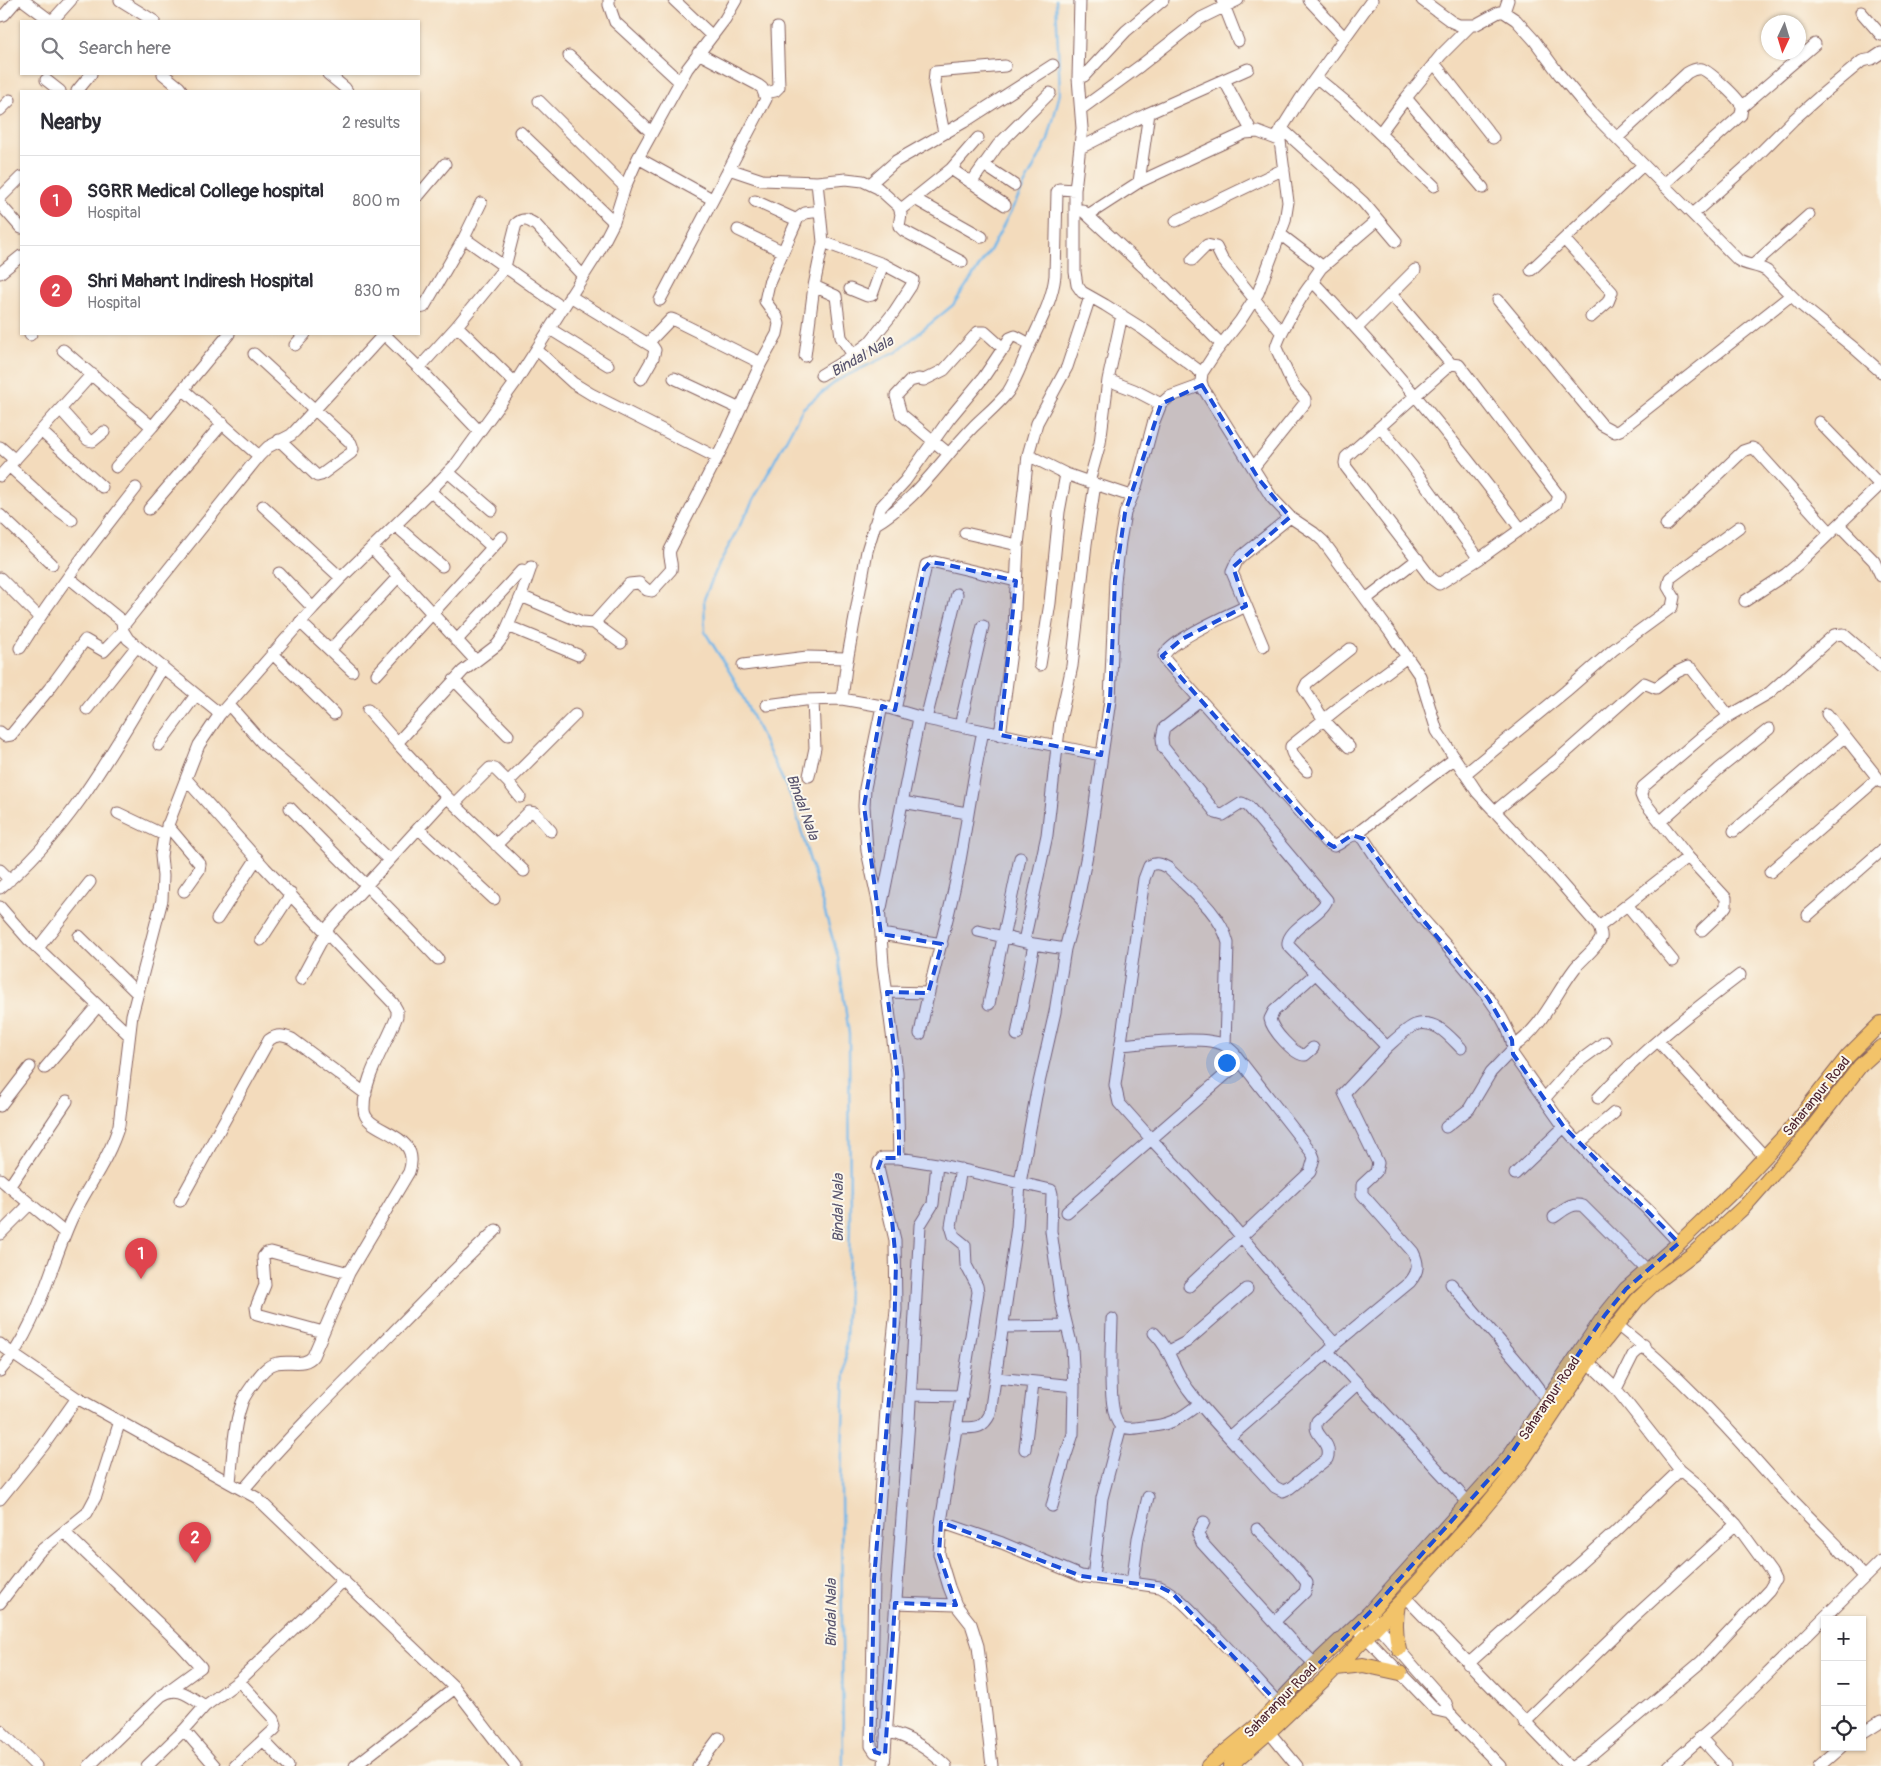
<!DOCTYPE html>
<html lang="en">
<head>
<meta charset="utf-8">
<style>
  :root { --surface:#fff; --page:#f7f7f7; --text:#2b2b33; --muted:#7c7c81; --line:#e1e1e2; --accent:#111827 }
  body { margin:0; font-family:Pangolin,sans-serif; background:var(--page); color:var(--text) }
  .controls { position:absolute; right:15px; bottom:15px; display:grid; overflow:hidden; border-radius:0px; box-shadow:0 1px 4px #0004 }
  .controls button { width:45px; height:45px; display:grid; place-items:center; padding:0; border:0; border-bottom:1px solid var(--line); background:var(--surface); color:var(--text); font:25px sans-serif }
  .compass { position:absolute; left:1761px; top:15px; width:45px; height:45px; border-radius:50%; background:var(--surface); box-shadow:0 1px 4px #0004; rotate:184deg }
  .you { position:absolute; left:1226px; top:1062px; width:18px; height:18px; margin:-12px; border:4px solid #fff; border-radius:50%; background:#1a73e8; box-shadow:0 0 0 8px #1a73e833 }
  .badge { display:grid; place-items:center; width:32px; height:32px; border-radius:50%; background:var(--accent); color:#fff; font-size:16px; font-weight:700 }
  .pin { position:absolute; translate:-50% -41px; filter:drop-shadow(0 1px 2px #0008) }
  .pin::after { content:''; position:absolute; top:26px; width:18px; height:15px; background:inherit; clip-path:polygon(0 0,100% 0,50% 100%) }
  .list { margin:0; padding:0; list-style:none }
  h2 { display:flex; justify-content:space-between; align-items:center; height:65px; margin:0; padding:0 20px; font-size:21px }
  h2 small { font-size:16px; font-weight:400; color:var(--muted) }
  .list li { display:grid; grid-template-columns:32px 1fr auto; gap:15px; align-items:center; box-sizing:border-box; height:90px; padding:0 20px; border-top:1px solid var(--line) }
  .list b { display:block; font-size:19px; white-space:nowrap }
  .list p { margin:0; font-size:16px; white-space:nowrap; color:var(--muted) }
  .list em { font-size:16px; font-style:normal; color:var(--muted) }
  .icon { flex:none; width:28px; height:28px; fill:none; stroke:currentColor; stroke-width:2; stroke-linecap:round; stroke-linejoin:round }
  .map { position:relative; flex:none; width:1881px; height:1766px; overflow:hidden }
  .search { position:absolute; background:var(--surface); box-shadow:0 1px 4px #0004; left:20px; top:20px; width:400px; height:55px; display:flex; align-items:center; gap:12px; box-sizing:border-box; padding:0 18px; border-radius:0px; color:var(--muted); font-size:19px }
  .panel { position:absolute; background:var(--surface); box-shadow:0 1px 4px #0004; left:20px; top:90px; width:400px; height:245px; border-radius:0px }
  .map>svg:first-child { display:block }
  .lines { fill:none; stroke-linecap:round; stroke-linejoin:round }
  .stream { stroke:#73b7e9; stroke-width:2.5 }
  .minor-casing { stroke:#85615e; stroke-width:13 }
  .major-casing { stroke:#85615e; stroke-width:16 }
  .minor { stroke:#fff; stroke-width:11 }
  .major { stroke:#f2c36a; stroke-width:14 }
  .marked { fill:#1d4ed8; fill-opacity:0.2; stroke:#1d4ed8; stroke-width:4; stroke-dasharray:10 6; stroke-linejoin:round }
  .labels { text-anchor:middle; stroke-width:4; stroke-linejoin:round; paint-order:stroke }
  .street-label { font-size:14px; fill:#4a1f2b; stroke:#fbf7ec }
  .water-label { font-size:15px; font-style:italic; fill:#58546e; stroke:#fbf7ec }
</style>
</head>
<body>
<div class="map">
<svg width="1881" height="1766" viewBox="0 0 1881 1766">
  <rect width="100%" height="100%" fill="#fbf7ec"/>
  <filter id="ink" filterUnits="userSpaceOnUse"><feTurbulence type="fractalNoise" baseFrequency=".02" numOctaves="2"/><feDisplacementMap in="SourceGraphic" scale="10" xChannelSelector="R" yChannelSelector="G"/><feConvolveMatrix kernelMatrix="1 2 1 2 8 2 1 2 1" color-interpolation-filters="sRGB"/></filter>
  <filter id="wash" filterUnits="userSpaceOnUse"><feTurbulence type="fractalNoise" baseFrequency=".0096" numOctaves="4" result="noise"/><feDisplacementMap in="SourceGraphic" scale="20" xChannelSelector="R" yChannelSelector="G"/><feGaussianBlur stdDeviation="1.12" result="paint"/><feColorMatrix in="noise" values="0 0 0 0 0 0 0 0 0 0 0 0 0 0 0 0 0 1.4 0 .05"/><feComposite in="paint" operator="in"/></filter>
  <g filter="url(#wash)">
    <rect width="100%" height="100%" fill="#f3dbbc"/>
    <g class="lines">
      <path class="stream" d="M843,1766l-2,-283 9,-255 -1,-194 -11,-77 -46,-158 -58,-120 -29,-47 -1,-33 14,-33 85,-158 35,-28 59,-29 56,-46 38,-56 57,-109 12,-47 -4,-93"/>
    </g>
  </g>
  <g filter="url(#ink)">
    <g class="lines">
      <g class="minor-casing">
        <path id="minor" d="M23,0l28,21
          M120,0l34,21
          M609,0v5l6,17 65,60
          M674,0l38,36
          M1080,0l-2,78 4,50 -7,62v82l2,13 5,7 23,13 38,24 59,44
          M1222,0l16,41
          M1309,0l35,37
          M1372,0l-71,98 -22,35 9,69 -3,19 -27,72 -18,28 -25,32 -13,20 -1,8 2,7 69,110 18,19 24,16 9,8 67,91 30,44 17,55 40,61 75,81 47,54c1,4 3,7 2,11 -3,9 -20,22 -26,30 -20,26 -33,60 -62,79
          M1422,0l30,22 7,3h16l24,-13h5l12,8 18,20 25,34 32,38 147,148c9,6 20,5 29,11l34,34 53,43 27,24
          M1504,12l4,-12
          M1861,12l20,23
          M0,16l4,-1 13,-15
          M52,21l19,-21
          M1470,26l-29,29 -35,43 77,90
          M569,56l83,77
          M1434,63l59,75
          M163,74l16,13 3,4
          M328,74l17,14 2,3
          M1078,78l6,-2 42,-45 37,-31
          M1317,78l35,29 82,79
          M46,80l14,11
          M1224,80l28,52
          M77,91l14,-17
          M765,93l10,-2 4,-4 -2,-59
          M539,101l86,86
          M1742,107l73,-63
          M1081,109l59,-43 61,-48 37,-18
          M0,110l10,-10
          M1281,128l82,74 33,39
          M520,132l94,90
          M944,133l-10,-49 1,-12 70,-6
          M1380,133l26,-35
          M1617,138l70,-65c5,-3 9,-5 15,-4 8,3 38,30 40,38 0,3 -1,5 -1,8l-78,70
          M1080,148l69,-35
          M638,158l74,41
          M984,165l30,20
          M729,169l33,11 55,2 29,-3 17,2 15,7 21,19 2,7 -2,12 5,5 58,31
          M951,169l54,36
          M1139,182l10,-69 99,-44
          M971,183l27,-38 52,-52
          M870,184l26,-23 68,-39 89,-57
          M419,195l26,-31
          M0,198l21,-21
          M915,199l67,38
          M755,201l42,19
          M0,204l21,24
          M900,210l51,-41 27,-31
          M1082,210l84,78 55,56
          M1693,214l55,-49 45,-45 26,-23 43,-36 10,-2 9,-6
          M1088,215l51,-33 106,-49 13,-1 21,8
          M1176,221l108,-52
          M738,230l44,21
          M1280,234l38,29 3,5 -7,10 2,7c73,77 141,158 204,243
          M464,238l17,-35
          M1564,239l48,53 -4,10 -17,15
          M1192,260l15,-15 9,2 6,12 59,73
          M1753,265l56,-50
          M1321,268l56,-48
          M1531,270l112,-105
          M0,273l21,-17
          M814,286l22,10 5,41 12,18
          M850,289l17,7 5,-1 11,-31
          M1391,294l60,70
          M570,296l83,51 2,3 -2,8 -12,21
          M660,300l106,-201 -4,-11 -4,-3 -60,-32
          M1498,300l104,125 13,7 5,-2 170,-134
          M419,308l5,-1 40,-69 99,70
          M457,326l58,57
          M1357,328l58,-58
          M550,329l58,36
          M384,334l35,34 38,-42 48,-59 11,-43c7,-7 13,-4 20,1l47,51
          M30,335l1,-1
          M648,343l23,-24 3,1 87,43
          M295,345l10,-11
          M63,350l89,77 77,-93
          M537,350l36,33 18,11 125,63
          M254,354l97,89 2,6 -2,4 -30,22 -4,1 -38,-36
          M805,356l9,-70 9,-44 -6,-60
          M1451,364l8,1 100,131 -3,8 -77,55 -40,25 -7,-5 -86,-112 -1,-4 1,-6z
          M419,368l60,63
          M821,375l28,-17 20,-15 25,-31 17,-26 2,-6 -30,-16 -60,-22
          M674,378l66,31
          M1108,380l14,-65
          M183,389l76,67
          M61,410l27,30 5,1 11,-9
          M1819,422l61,63
          M1380,427l32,39 67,93
          M41,431l61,56
          M0,447l15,13
          M949,454l-48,-40 -5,-18 14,-15 8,-2 6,1 20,-10 34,-38h7l19,17
          M1028,455l38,19 23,8
          M9,466l45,41 18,13
          M116,467l36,-40
          M1253,468l52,-65v-4l-12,-14 -17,-37c2,-12 29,-59 38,-67
          M448,472l44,38
          M0,476l92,-102
          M1095,484l36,12
          M430,491l62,56
          M263,506l78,72
          M149,509l74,-86
          M0,515l52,49
          M395,525l47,41
          M874,525c43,-25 65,-63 99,-98 12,-12 25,-22 35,-35 9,-14 14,-30 21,-45 10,-23 23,-45 26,-71l2,-84 2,-3 16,1
          M1666,525l77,-74 9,-3 4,2 74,82
          M1839,525l35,36 7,15
          M965,533l53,12
          M372,548l104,113
          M279,573l34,35
          M68,577l54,44 1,10 5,8 92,75
          M0,578l39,39
          M521,596l10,-29
          M1366,599l52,-40
          M1745,601l41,-27 12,-10 83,-80
          M1246,606c-17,9 -76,34 -82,50l2,5 160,181 8,4c11,-3 18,-18 30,-7 14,22 30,44 46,65 26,32 101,107 103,145l-22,23 -22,37 -23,18
          M300,622l52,49
          M594,623l27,20
          M123,626l136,-170 9,-9 23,-12 4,-4 89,-97
          M508,626l70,29
          M456,641l66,-71
          M1263,646l-31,-74 5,-11 6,-6 47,-38
          M20,648c35,-56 75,-108 116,-160
          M330,650l68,-73
          M272,653l62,61
          M743,665l64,-8 40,1
          M1040,665l10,-62 9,-91 7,-38
          M377,674l125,-137
          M454,680l54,55
          M842,699l4,-32 21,-116 13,-43 25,-27 44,-62 34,-41 27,-40 5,-2 15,8
          M1200,700l-36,28 -2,10 1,9 53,66 7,2 19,-12 6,3 79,94c-6,16 -41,29 -39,45l99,102 -43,46 34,70 -2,9 -14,13v9l51,58c6,12 6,19 -3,30l-75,62 -7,8 -98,85
          M229,705l35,40 42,35 83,80
          M767,705l38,-5 37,-1 40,7 44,13 175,36
          M882,706l-17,82 -1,18 3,45 12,55 4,58 14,108 2,86 38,6 114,26 1,4 -1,37 10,71 11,45 2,39 -1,48 -9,27 -12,45
          M87,709l50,-63
          M368,710l29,33
          M895,710l31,-145 9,-3 81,19
          M1827,714l54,68
          M926,719l31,-125
          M960,726l23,-100
          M0,732l5,4 6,-1 38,-46 36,-49 19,11 19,-20
          M1000,735l14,-106 4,-84 10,-90 9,-32 30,-56 23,-70
          M159,745l37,-50
          M1349,747l-25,-27 -20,-31 3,-6 43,-34
          M1307,771c-6,-7 -17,-15 -16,-25l51,-41 65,-48
          M1465,774l101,-83 47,-41 59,-43 2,-10 -6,-10 2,-9 69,-51
          M809,776l6,-28 -2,-48
          M186,779l79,89 128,135 4,7v6c-11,30 -34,61 -33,94 1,24 59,21 45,62l-60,101 -36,83c-8,11 -23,4 -36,7 -10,2 -17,11 -23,20 -5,7 -11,14 -13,23 -8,23 -8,51 -11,76
          M508,782l12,15
          M447,797l-50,-54 66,-72 34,-26 6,-8 18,-41 61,26 12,1 35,-39 10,-1 8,7 5,1 19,-21c2,-7 -3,-13 -1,-20l53,-104 38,-83 16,-29 2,-10 -2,-7 -12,-16 4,-18 29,-65 7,-5 15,-2
          M902,802l65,11
          M454,804l70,67
          M290,808c49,51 100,100 148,151
          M1494,812l68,-56 82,-73 12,5 21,-16 11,-5 4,2 37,47
          M118,813l46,22
          M1660,822l59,-53 50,-40
          M167,825l33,39 -1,6 -15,21
          M419,829l75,70
          M1734,831l110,-94
          M1356,834l98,-75
          M496,845l33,-33 6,1 16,18
          M0,870l10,10
          M1770,872l108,-94
          M0,888c71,-58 116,-143 163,-221
          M1628,906l45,55
          M0,907l28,32 101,96
          M881,908l38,-190
          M1808,915l73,-64
          M217,919l40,-61
          M1599,927l89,-70
          M1702,930l21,-20 3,-4v-8l-38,-41 -45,-57 -2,-5 2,-8 61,-52 25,-19 40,-23 65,-58 9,-1 38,33
          M978,931l56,13 31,5
          M881,934l61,10
          M79,936l58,57
          M261,940l30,-46
          M1024,941l23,-106 13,-114 12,-55 14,-122 9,-60 -6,-2 11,-39 8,-63 26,10 27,14
          M38,948l52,-66
          M301,979l29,-54 117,-128 7,7 36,-36 5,1 13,13 67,-67
          M887,992l41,1
          M989,1004l31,-146
          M920,1034c10,-55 27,-108 38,-163 9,-47 15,-93 25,-140
          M1017,1035l17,-91
          M1658,1041l107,116
          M1121,1045c24,-2 83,-10 103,0 4,2 7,5 10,8l78,100 2,5 -4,14 -121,114
          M1225,1045l3,-102c-8,-31 -38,-53 -60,-75 -7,-4 -12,-6 -19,-2l-5,13 -29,206 4,18 33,37 77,82 61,72 45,50
          M1387,1047c7,-6 20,-19 28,-22 20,-7 34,11 46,23
          M1313,1048l-8,7c-11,0 -33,-25 -35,-36l4,-8 42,-38
          M1511,1052l53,75 32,35 50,46 33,35
          M45,1068l53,-62
          M1598,1098c42,-46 92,-85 142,-123
          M1544,1099l30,-34 31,-23
          M0,1106l30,-39
          M1579,1143l35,-30
          M961,1169l-10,57 3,10 11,9 1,20 11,21 1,6 -37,230 -2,32 10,33 7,18 15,19 7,22 14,120
          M1515,1174l49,-47
          M0,1179l65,54
          M9,1187l58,-86
          M180,1201l89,-161c8,-6 14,-5 23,-1l74,55
          M1067,1212l173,-150
          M1554,1217c9,-6 18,-15 29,-11l64,64
          M0,1234l30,-30
          M1451,1284l72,84 24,32
          M1112,1319c0,18 -6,98 9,107 6,4 16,2 23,1 25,-1 36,-8 55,-23
          M1616,1324c60,47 112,104 162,161 19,20 39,40 59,60l3,6 24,25
          M1003,1327l64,-1
          M323,1332l-66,-18 -1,-7 9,-22 -2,-28 3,-4 5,-1 78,21
          M1154,1333c16,15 20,38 34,56 26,35 58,65 87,98l8,4 7,-3 37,-29c7,-19 -16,-22 -10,-38l40,-37
          M0,1344l14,11 63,43 180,100 198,190 60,78
          M1167,1352l19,-10 61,-53
          M1328,1352l140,150
          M0,1371c38,-44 48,-99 71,-151 15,-32 38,-60 48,-95l13,-110 30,-115 1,-24 -2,-20 3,-21 35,-90 21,-31 93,-106 28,-30 89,-87 26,-27 59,-81 83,-130 16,-31 11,-35 13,-29 49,-89 38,-50 11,-19
          M997,1378l77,8
          M1616,1389l17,-34 11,-10
          M910,1395l52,1
          M957,1428c16,-1 25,3 33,-14l27,-187 3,-44 16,-87 19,-84 10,-63 11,-40 13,-64 21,-145 5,-119 5,-40 5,-28 11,-26 17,-63 8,-20 8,-7 33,-12
          M1025,1449l8,-66
          M244,1489c40,-47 84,-91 128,-135 41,-42 81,-84 124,-124
          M0,1499l43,-53 34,-48
          M941,1522l61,21 79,33 79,11c22,11 33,26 50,43 24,24 46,49 69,74
          M1204,1522l-6,12 4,9 93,102 20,19
          M1257,1529l41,42 9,12 -2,9 -30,29
          M64,1532l116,112 21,23 -33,24
          M1093,1578l9,-80 19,-72
          M1132,1584l6,-46 10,-41
          M1405,1597l163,169
          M0,1603l39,-51 48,-39 9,-17 24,-75
          M895,1603l61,2
          M1369,1613l8,12 69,78 3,10 51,53
          M1355,1626l81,84 13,3
          M1468,1664l147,-132 65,-62
          M1524,1723l109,-105 103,-94
          M0,1730l36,36
          M184,1730l31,36
          M886,1731c23,6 43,18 60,35
          M1269,1732l28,34
          M1862,1733l19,-12
          M1700,1737l26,29
          M263,1740l25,26
          M885,1755l-10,-3 -4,-6v-6l3,-161 13,-184 9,-85 -1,-70 -17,-72 1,-6 3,-4h17
          M89,1766l72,-70c17,-12 29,1 44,10
          M147,1766l37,-36 21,-24 34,-25 105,-101
          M235,1766l40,-37 1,-4 -2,-6 -35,-38
          M355,1766l100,-78
          M698,1766l21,-28
          M884,1766l25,-346 11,-195 13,-21 4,-40
          M1574,1766l18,-12 109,-92 68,-72 6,-10 -4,-8 -35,-48 -39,-40 -17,-14 -64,-81 -28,-27
          M1669,1766l50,-44 162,-161
          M1819,1766l22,-19"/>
      </g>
      <g class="major-casing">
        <path id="major" d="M1398,1604c-3,16 -3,30 1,45
          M1336,1668l27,-3 37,8
          M1208,1766l50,-41 57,-61 54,-51 139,-155 97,-143 21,-26 53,-46 52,-50 58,-62 59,-75 33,-33
          M1230,1766l39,-34 59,-56 77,-79 75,-84 39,-47 69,-104 49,-62 21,-20 35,-26 52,-48 57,-65 58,-75 21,-19"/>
      </g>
      <use href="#minor" class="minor"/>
      <use href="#major" class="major"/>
    </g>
  </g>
  <path class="marked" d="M1202,385l56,93 32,39 -57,50 13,39 -64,33 -20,17 164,186 8,5 18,-12 12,4 45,64 79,95 24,42 1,14 51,73 115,116 -53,46 -21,26 -97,143 -139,155 -90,91 -107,-111 -12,-6 -79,-11 -140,-54 -2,32 17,51 -61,-2 -10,152 -4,-1 -6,-2 -4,-12 3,-161 20,-240 2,-77 -4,-42 -14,-52 4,-10h17v-21l-2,-65 -10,-80 41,1 14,-49 -61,-10 -17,-128 18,-100 13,4 29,-141 6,-7 14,2 72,17 -16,154 101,20 9,-55 5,-119 10,-68 36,-109z"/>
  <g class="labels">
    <g class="street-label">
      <text transform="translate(1816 1096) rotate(-51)" y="5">Saharanpur Road</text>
      <text transform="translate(1549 1398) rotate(-56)" y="5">Saharanpur Road</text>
      <text transform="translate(1280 1700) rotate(-46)" y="5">Saharanpur Road</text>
    </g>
    <g class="water-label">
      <text transform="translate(862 356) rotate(-29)" y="5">Bindal Nala</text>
      <text transform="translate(803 807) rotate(70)" y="5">Bindal Nala</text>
      <text transform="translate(838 1208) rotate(-90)" y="5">Bindal Nala</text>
      <text transform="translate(831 1613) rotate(-90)" y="5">Bindal Nala</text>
    </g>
  </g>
</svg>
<div class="controls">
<button>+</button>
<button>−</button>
<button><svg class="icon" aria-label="locate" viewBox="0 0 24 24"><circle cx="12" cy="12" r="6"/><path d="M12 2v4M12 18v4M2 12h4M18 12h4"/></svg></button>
</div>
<svg class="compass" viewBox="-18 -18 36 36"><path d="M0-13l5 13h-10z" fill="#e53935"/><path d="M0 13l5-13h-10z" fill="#7c7c81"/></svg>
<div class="you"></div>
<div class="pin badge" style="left:141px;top:1279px;background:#e0444e">1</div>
<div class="pin badge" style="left:195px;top:1563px;background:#e0444e">2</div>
<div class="search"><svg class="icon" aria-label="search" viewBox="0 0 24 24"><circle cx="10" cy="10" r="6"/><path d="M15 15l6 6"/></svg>Search here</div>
<section class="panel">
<h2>Nearby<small>2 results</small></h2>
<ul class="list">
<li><span class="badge" style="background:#e0444e">1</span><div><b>SGRR Medical College hospital</b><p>Hospital</p></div><em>800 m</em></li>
<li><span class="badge" style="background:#e0444e">2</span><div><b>Shri Mahant Indiresh Hospital</b><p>Hospital</p></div><em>830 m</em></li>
</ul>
</section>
</div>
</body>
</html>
